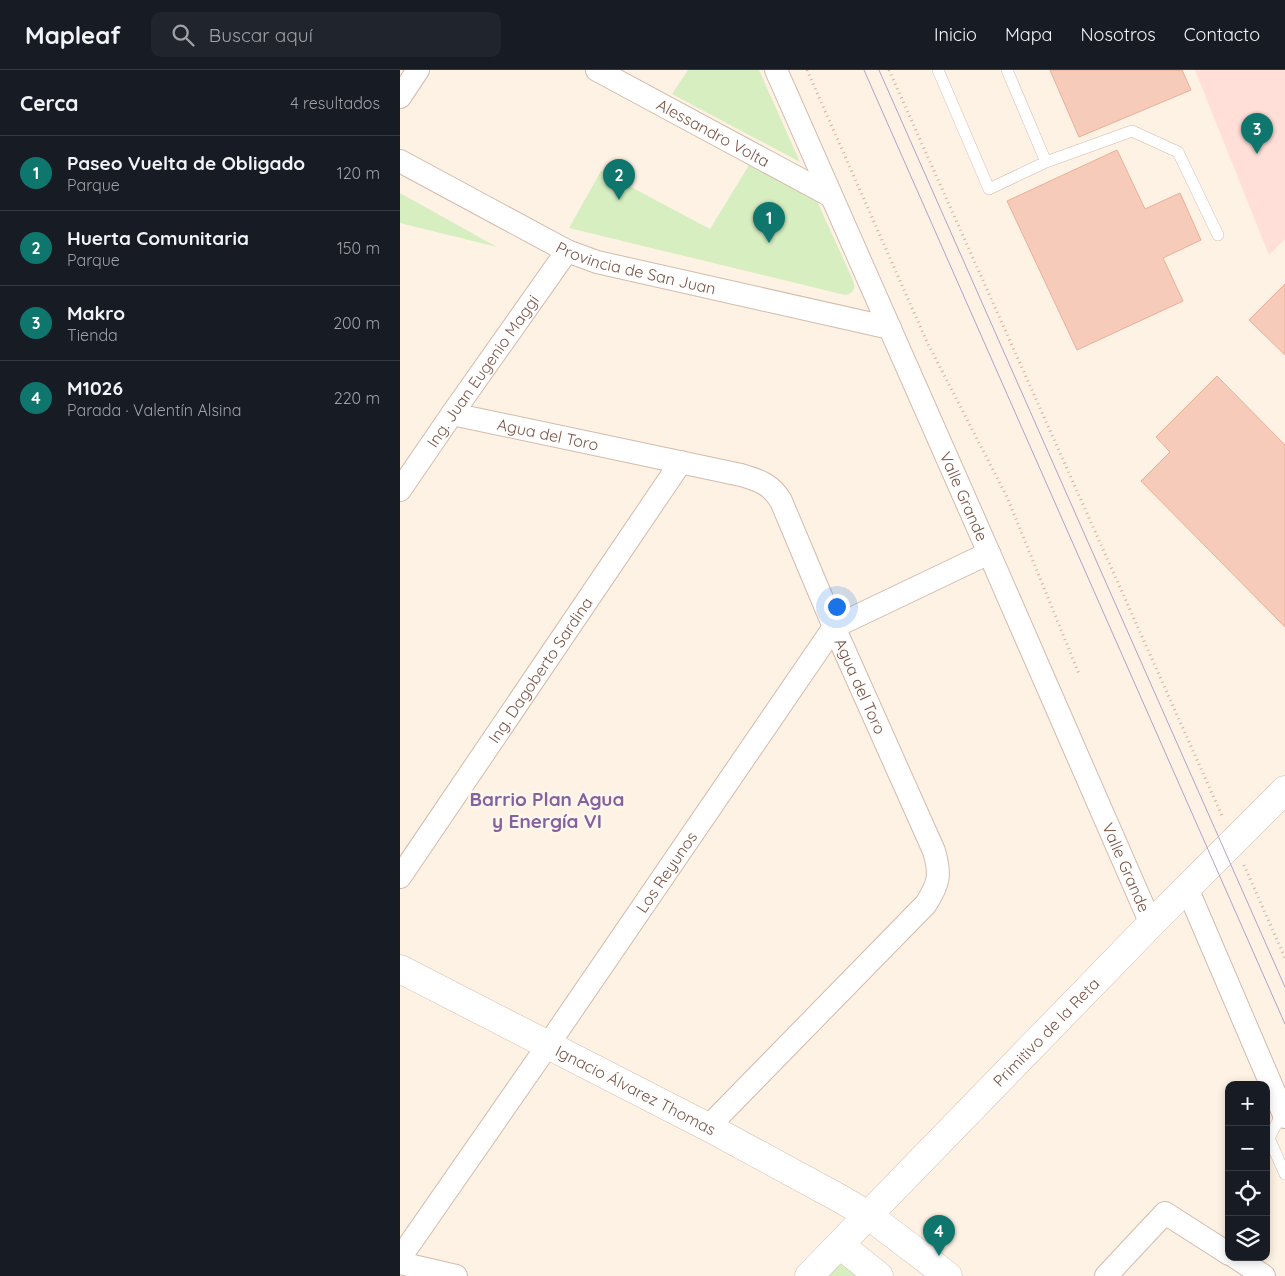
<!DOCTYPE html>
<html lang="es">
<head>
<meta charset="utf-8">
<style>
  :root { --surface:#171b24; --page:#20242c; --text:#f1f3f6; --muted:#9ea1a6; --line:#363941; --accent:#0f766e }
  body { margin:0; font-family:Quicksand,sans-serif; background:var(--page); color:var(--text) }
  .controls { position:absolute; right:15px; bottom:15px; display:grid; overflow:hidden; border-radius:10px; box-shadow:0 2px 8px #0003 }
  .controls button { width:45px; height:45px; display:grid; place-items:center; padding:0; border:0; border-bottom:1px solid var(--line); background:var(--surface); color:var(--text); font:25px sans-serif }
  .you { position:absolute; left:436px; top:536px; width:18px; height:18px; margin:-12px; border:4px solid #fff; border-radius:50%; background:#1a73e8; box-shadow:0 0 0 8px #1a73e833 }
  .badge { display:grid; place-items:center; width:32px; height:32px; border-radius:50%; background:var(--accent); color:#fff; font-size:16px; font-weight:700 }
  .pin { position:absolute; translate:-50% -41px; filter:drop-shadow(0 1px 2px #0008) }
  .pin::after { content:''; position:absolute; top:26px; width:18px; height:15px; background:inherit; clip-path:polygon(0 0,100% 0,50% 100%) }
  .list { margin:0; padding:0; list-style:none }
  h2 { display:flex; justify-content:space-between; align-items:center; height:65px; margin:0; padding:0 20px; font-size:21px }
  h2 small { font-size:16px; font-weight:400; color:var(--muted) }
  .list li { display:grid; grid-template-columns:32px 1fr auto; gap:15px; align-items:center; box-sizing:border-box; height:75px; padding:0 20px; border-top:1px solid var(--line) }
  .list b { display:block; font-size:19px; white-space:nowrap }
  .list p { margin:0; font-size:16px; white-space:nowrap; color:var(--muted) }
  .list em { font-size:16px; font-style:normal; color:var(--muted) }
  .icon { flex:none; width:28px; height:28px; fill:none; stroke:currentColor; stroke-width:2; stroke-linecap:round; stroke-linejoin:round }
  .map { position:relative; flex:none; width:885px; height:1206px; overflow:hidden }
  header { display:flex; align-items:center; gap:30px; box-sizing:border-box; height:70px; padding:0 25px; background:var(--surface); border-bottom:1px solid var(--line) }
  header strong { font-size:24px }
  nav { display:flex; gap:28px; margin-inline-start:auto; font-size:18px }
  .search { width:350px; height:45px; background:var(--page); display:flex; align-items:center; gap:12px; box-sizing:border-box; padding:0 18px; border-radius:10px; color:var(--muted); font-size:19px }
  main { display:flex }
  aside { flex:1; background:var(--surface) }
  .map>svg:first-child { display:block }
  .commercial { fill:#ffdfd7 }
  .green { fill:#d7eec1 }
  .building { fill:#f7cbb9; stroke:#ebaf97 }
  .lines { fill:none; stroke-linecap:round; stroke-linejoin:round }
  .lane-casing { stroke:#d4baab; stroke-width:12 }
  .street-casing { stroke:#d4baab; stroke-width:24 }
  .secondary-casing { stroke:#dabbaa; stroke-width:29 }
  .path { stroke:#dcae9b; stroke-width:3; stroke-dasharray:1 4; stroke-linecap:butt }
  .lane { stroke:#fff; stroke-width:11 }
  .street { stroke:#fff; stroke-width:22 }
  .secondary { stroke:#fff; stroke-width:28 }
  .tram { stroke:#b3a1ca; stroke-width:1 }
  .labels { text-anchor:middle; stroke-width:5; stroke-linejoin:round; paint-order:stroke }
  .street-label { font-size:16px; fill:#7a5446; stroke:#fff6ec }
  .quarter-label { font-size:19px; font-weight:bold; fill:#84619e; stroke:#fff6ec }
</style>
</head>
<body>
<header>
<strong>Mapleaf</strong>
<div class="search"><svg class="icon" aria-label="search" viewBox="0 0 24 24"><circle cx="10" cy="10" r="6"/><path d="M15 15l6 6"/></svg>Buscar aquí</div>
<nav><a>Inicio</a><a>Mapa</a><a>Nosotros</a><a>Contacto</a></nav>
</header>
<main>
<aside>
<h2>Cerca<small>4 resultados</small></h2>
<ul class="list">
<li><span class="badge">1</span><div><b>Paseo Vuelta de Obligado</b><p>Parque</p></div><em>120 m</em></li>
<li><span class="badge">2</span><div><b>Huerta Comunitaria</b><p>Parque</p></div><em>150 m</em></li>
<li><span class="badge">3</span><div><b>Makro</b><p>Tienda</p></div><em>200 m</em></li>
<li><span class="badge">4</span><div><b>M1026</b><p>Parada · Valentín Alsina</p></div><em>220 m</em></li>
</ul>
</aside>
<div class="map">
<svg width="885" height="1206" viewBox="0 0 885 1206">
  <rect width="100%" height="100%" fill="#fef2e4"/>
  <path class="commercial" d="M795,0h90v169l-16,16z"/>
  <path class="green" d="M288,0h71l41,92 -128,-68z
    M349,95l68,36 36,79c3,9 1,13 -8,15l-276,-67 32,-57 109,58z
    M0,123l97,54 -97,-24z
    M440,1175l39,31h-70z"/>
  <path class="building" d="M650,0h132l9,20 -112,47z
    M717,80l28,59 35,-16 21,47 -38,18 20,43 -106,49 -70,-149z
    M885,214v71l-36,-35z
    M817,306l68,69v182l-144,-146 29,-29 -14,-15z"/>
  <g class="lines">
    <g class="lane-casing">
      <path id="lane" d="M538,0l51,119 57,-27 86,-31 46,21 40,83
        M607,0l39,92
        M883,1042l-14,26 16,36"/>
    </g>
    <g class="street-casing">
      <g id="street">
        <path id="s1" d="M197,0l234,126"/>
        <path id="s2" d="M376,0l213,483 162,371"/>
        <path d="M0,27l18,-27"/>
        <path id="s3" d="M0,91l167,90 30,11 293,66"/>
        <path id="s4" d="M52,344l289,61c18,5 31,10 40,26l53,126 100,224c7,24 5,32 -8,53l-218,223"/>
        <path id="s5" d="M0,420l52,-76 115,-163"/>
        <path id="s6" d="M0,807l281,-415"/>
        <path d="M787,818l98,229"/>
        <path d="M835,1187l29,19"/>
        <path id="s7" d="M0,1188l148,-213 286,-418 155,-74"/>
        <path d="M0,1193l56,13"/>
        <path d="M706,1206l59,-63 64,41"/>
      </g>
    </g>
    <g class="secondary-casing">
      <g id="secondary">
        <path id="s8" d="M0,899l308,158 131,71 29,17 80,61"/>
        <path d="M440,1175l39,31"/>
        <path id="s9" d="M409,1206l342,-352 134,-134"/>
      </g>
    </g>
    <path class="path" d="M407,0l120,272 80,155 72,177
      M489,0l334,748
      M844,795l41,93"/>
    <use href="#lane" class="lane"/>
    <use href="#street" class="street"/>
    <use href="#secondary" class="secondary"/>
    <path class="tram" d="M464,0l421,954
      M479,0l406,917"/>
  </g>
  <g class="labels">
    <g class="street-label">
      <text dy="6" stroke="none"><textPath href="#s1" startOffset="132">Alessandro Volta</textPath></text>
      <text dy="6" stroke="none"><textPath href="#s3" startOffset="261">Provincia de San Juan</textPath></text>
      <text dy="6" stroke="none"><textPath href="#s5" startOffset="145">Ing. Juan Eugenio Maggi</textPath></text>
      <text dy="6" stroke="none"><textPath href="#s4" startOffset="98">Agua del Toro</textPath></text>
      <text dy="6" stroke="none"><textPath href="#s2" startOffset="466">Valle Grande</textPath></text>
      <text dy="6" stroke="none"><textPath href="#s6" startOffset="250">Ing. Dagoberto Sardina</textPath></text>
      <text dy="6" stroke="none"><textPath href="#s4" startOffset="546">Agua del Toro</textPath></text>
      <text dy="6" stroke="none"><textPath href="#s2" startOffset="871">Valle Grande</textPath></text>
      <text dy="6" stroke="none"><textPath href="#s7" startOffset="469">Los Reyunos</textPath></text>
      <text dy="6" stroke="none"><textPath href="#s9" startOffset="340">Primitivo de la Reta</textPath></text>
      <text dy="6" stroke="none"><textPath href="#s8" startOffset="265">Ignacio Álvarez Thomas</textPath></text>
    </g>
    <g class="quarter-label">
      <text x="147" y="736">Barrio Plan Agua<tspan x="147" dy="22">y Energía VI</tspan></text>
    </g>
  </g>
</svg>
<div class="controls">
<button>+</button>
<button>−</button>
<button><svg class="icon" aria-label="locate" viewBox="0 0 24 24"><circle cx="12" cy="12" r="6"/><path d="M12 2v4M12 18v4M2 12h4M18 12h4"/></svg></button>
<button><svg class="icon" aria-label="layers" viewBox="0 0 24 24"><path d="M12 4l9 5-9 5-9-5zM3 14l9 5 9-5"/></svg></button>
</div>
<div class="you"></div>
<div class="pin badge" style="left:369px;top:173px">1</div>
<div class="pin badge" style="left:219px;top:130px">2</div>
<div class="pin badge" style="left:857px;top:84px">3</div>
<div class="pin badge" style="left:539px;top:1186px">4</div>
</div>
</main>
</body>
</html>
